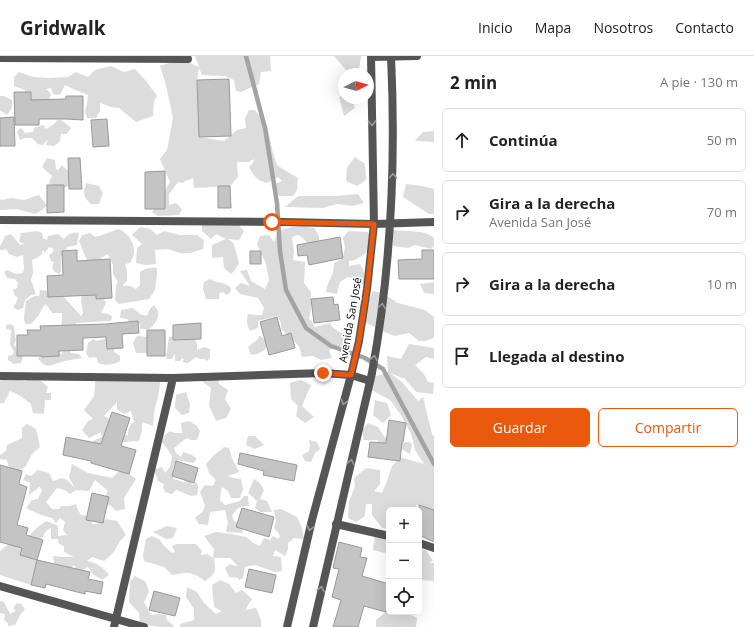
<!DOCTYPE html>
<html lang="es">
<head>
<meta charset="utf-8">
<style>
  :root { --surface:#fff; --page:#f2f2f2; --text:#222; --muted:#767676; --line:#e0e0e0; --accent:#ea580c }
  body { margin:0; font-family:"Open Sans",sans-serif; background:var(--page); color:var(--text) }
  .controls { position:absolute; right:12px; bottom:12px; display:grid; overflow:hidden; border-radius:6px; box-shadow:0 4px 16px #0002 }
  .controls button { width:36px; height:36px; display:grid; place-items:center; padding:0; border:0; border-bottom:1px solid var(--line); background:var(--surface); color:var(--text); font:20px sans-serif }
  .compass { position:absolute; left:338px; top:12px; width:36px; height:36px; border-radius:50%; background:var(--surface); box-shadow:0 4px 16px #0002; rotate:85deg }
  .stop { position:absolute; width:12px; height:12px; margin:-9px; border:3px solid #ea580c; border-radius:50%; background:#fff }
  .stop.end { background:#ea580c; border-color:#fff; box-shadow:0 1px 4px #0008 }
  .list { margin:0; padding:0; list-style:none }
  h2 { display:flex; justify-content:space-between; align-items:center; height:52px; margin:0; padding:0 16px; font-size:17px }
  h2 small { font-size:13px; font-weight:400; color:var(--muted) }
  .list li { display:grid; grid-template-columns:26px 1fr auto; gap:12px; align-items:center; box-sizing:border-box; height:64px; margin:0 8px 8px; padding:0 8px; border:1px solid var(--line); border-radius:6px }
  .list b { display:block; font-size:15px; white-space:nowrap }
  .list p { margin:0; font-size:13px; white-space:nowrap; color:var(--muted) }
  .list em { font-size:13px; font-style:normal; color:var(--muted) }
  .actions { display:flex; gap:8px; padding:12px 16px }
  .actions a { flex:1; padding:9px 0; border:1px solid var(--accent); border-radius:6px; text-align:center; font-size:14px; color:var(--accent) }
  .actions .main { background:var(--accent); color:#fff }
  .icon { flex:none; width:22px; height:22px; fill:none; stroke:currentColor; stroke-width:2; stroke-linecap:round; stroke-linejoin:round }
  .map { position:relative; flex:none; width:434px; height:571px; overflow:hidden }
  header { display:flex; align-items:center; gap:24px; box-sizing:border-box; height:56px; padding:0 20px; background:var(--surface); border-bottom:1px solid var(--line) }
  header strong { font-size:19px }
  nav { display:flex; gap:22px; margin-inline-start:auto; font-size:14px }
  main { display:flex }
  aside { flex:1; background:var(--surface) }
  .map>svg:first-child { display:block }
  .green { fill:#dcdcdc; fill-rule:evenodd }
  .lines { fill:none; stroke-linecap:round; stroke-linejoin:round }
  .stream { stroke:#a3a3a3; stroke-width:4.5 }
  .building { fill:#c4c4c4; stroke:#999 }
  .street { stroke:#555; stroke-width:8 }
  .oneway { stroke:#999 }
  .route { stroke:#ea580c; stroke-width:5 }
  .labels { text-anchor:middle; stroke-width:3.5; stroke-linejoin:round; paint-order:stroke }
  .street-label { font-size:11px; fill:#000; stroke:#fff }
</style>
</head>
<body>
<header>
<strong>Gridwalk</strong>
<nav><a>Inicio</a><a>Mapa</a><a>Nosotros</a><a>Contacto</a></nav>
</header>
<main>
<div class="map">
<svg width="434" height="571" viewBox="0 0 434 571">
  <rect width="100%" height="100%" fill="#fff"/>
  <path class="green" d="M195,0h75l1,15 -10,1 -2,12 -18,8 -5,-1 -2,-11 -9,-4 -23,-1 -3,-7 -2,12 2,57 25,4 13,-11 9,-2 -1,-10 4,-8h6l12,15 6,28 4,12 9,6 12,7 -1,12 -4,6h-14l-4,-12 7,-3 -4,-4 -11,6c-10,-3 -13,-6 -18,-16l4,-4 1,-4 -5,3h-12l1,15 -8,9 -36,2 -1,-10 -8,3 -2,2 -5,-1 -9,12v11l7,-2 6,6 -3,6 -21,1 -6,-4 18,-30 -10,-23 7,-9 6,-32 -7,-33 -6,-19 21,-7 18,8z
    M334,0h27l-2,14h-13z
    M111,10l13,6 11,-3 11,12 11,15 -3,5 -1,15 -17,6 -17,-14 -8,-1 -11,-4v8l-4,7h-9l-2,-7 2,-7 1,-9 -15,-6 -8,-4 -4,8 -2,2 -6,-1 -2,-6 -5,1 5,5 -3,10 -22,-3 -1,-11 -11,-4v-9l5,-5 14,5 15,1 20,-1 8,-5 12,5 7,-7z
    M344,39v3h8l3,10 -11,8 -5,-19z
    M0,40h4l8,4c1,6 -1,10 -5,15l-7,-5z
    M59,63l5,3 7,6 -4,6h-6l-1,7 -6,5 -8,-1 2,-5 -6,5 -4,-1 -6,-6h-7l-5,2 -3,-8 3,-4 2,1 3,4 8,-1 1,-4 9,-3 3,4 8,-5z
    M434,75v11l-19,-1 8,-9z
    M355,101l10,7 1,16 -9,6 -11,-5 1,-13z
    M47,102l8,2 1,9 2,1 4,-5 4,4 6,5 2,10 -8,3 -9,2 -8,-6 3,-7 -10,-9z
    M86,127l13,3 4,7 -4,11h-8c-8,-8 -8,-10 -5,-21z
    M406,128l16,2 12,3v25h-5l-26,-17z
    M358,138l6,9 -11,3 -16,-2 -14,4 -38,-1 13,-11h37z
    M39,139l8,11 -11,8 -19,-5 -17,1v-11l2,1 9,-2 13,2z
    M202,165l36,3 6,7 -5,9 -11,-1 6,5 5,19 -4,7 -4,4 -7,-6 -1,-11 -11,1v-13l14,-6 -10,-5 -5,5 -9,-8z
    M303,170l11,2 5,8v10h-9l-7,-8 -5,-3 -6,2 2,14 -1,9 12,2 -1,21 7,9v17l-2,10 2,1 4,7 15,-4 3,5 12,7 1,7 -6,5 -11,3 3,8 -11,2 -8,-4 -11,1 -3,-11 -17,-16 -2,-10 -3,-4 -19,5v7l-8,3c-3,-6 -4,-10 -2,-17l7,1h7l2,-7 -6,-10 -18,-4 -5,-6 6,-5 9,3 -10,-15 7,-1 4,11 14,8 4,-9 -3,-16 -9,-20 3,-8 9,-1 5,7 4,-11 14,-4z
    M140,171l10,2 7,6 7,-4 16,4h17l7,5 -1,9 -13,4h-10l-12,-4 -13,1 1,14 -11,1 -9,-2 1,-15 5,-4 -10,-9z
    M119,173c8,4 15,12 15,21 1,4 -2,9 -4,13l-5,1 2,7v10l-4,4v1c5,-1 9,0 13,3l4,-4v-13c5,-4 10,-5 17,-4v6l-2,16 -6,9 -30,5 -4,-4 1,-15 2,-3 -5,-8v-9l-5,-11 -7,4 -3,14 -10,-9 -9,-22 3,-6 8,-2 5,4c9,-2 16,-6 24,-8z
    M393,174c13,2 32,-1 41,8v8l-3,3 -16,-4 -7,3 -15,-2z
    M37,175l5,2 1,5 4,2 1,-4 10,-2 6,5c4,-5 8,-7 15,-6l-2,12 -10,2v1l-6,9v14l-2,3 -5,-3 -2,-4 2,-5 -3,-1 -2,-6 4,-3 1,-3 -5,-2 -4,6 -1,-2 -2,-1v4l-5,4 -5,2 1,13 -2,7 5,14 -5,1 -6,5 -2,8 -5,2 -5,-3 3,-4 2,-6 -3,-1 -2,-6 4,-2 1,-5 -3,-4 -8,-1 -3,-6 3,-2 9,4 7,-1 1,-5 -1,-13 -6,2 -8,-3 -3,-5 -3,1h-3v-5h1l4,-9 6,-2 9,11 4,-1 -5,-3 2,-8z
    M348,175l20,1 5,7 -4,12 -14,9 -6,1v5l11,-2 4,8v11l-5,2 -6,-6 -5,-2 -8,5 -3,12 -11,-2 1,-6 6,-13 1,-10 9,-5 2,-11 -2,-9z
    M210,223c7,5 14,2 21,9l-1,5 -4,2 -2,-3 -5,1v6h-13l-3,-10 1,-7z
    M434,226v12l-10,-1 -4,-9z
    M83,232l19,7 4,8 -5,10 7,1 4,2 -1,5 -35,2 -10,21 5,9 8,1 3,4c-6,1 -12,2 -17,3 -12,2 -18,11 -27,-3 10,-6 12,-7 24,-4l2,-5 -5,-12 3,-16v-8h-10l-3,-5 -4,-4 -7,12 -7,8h-6l-1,-6 2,-17 8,-5h5l1,-6 16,2 7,4 18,20 2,-3 -2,-12z
    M373,235l9,2 16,10 27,7 9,7v21l-9,3h-6l-10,-8 -14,3 -11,-4 -19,-10 -2,-9z
    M154,249c1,2 3,4 4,6 1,4 0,7 -2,10 -4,8 -7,9 -16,8v-5h-9l-4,-5 -7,-1 1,-8 12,-2 7,6 7,2 3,-7z
    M10,268l4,2 1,11 1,2 -2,6 2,2v4l4,2 3,4 -2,6 -7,1 -6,-4v-4l4,-1 2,-3 -4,-8 1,-14 -5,-1v-4z
    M179,279l15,2 3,7v6l7,-3 6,2v9l-3,3 -3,-2h-4l-4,-2 -8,6 -6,-1 2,-3 -2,-1 -2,3h-5v-7l-1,1 -2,4h-5l-1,-3 3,-19z
    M137,280l10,1v16h-11l-3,-10z
    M259,280l3,1 7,7c-4,7 -10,10 -18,11l-3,-8 10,-8z
    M93,283l3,2 9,-2 9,4v9l6,4v5c-6,4 -14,5 -22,2l-1,-5 -2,-1 -6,1 -3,-5 2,-10z
    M409,288l25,4v11l-8,-2 -11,8 9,9 4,8 6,1 -1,11 -17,-2 -11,-13 -15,-6 13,10 15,18 5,-4 9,37 2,3v73l-17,-5 -4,5h-24v19l-7,-1 -10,-13v-11h-6l-1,12 -9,6 -8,-4 1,-16 6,-16 -1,-8 12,-10 14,2v14l-6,7 8,2 4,-9 6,-18 8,-9 24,7 -9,-14 -4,-16 -10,-19 -11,-15 -20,-11 -4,-9 22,-8 -1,-16 14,3z
    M217,318l2,10 9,6 -3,9 6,10 -5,9 -10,3 -7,-16 2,-17 -15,-11z
    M96,319l65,2 -3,20 -4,15 -1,14 -11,-4v8l-3,11 -15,1 -12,-2 -23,13 4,-12 9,-4 -1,-5 -12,6 -7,-8 6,-9 5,-2 -9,-9 10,-14zM117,346v7l7,5 7,-3 3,11c-5,3 -6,8 -6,13l-9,-1 -4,-12 -11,-6z
    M5,321l20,4 6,-3 10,3 7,6 -2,6h5v7h-6l-1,14 -11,-1 -2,-9 -12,-9 -9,-4 -6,12h-4v-22z
    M301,324l10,5 -9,21 12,11 -9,6 -9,-7 2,-10 -7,-7 -1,-16z
    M186,336l4,13 -1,8 -7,2 -7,-7 1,-13z
    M375,344l12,3 4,12 -8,8 -10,-8z
    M189,365l8,5 3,5 -3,9h-7l-2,-2c-6,2 -9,7 -14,10l2,5 5,4 2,-5 9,3 5,4 -4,4 -15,-3c-6,6 -6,11 -5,19l8,2 4,2 3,-5 3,2 1,5 4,-3c3,3 2,9 1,13l-6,1 -15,-6 -4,4 -7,-2 -2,-4 1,-4 -6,-3 -4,-11 8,-3 3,6 5,-6 2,-11 -4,-6 -6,-8 3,-7 5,-4 4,2h8l-1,-10z
    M368,367l10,4c10,17 13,17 32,15l2,3 -2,9 -9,-5 -19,-4 -5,-5h-13l-2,-10z
    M27,368l9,5 4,18 -8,7 -6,12 -10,8 -6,-2 -3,-12 -7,-1v-4l6,-4 1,-6 15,-7v-10z
    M248,380h7l9,9 -9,4 -9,-4z
    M309,384l8,2 3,7 -5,4 -4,9 -6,-1 -3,-6 7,-4 1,-6z
    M224,391l5,1 3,10 7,14 -11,4 5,2 8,1 2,10 -3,9h-9l-3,-7 -6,-4 -1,4 -1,9 5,5 15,-4 4,-5h4l1,10c-10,0 -12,2 -17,10l2,5 7,3 2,9 -17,-1 2,-10 -3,-12 -15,2 -2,13 -9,-1 -4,-6 3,-3 4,-2 3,-7 -5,-14 5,-7 8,1 3,-6 -7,-7 -3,-9 9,-10 6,-4z
    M72,408l16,9 24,5 7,-7 10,3 7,5 -12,19 1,11 -9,2 -5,-5 -9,-5 6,-10 -13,-11 -6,11 -13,-1 -6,4 -5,-4 -8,-2 -11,14 6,7h7l2,-3h9l6,-2 2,6 3,5h4l8,9h5l8,-5 11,2 9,14 -6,6 -7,12 -9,8 -12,-4 -5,4c10,2 16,6 22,14l-7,5 -9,-6 -5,-7 -10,5 -4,-7 -6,6 -13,-3 -2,-12 9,1h12l-10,-5v-6l-5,-2 -1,-5h-7v-11l-5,3 -4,7 -7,5 -6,-7c6,-7 10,-11 18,-15l11,5v10l9,-1 -4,-5 2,-8 -5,-4 -4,5 -4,-5 -11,-3 -15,-7 6,-8 6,-1 4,-9 -3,-4 -2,3 -8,6 1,-12 -7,-3 3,-6 5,2 7,-6 11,3 4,8 9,-3 5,2 8,8 -6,-11z
    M254,423l6,4 4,7 -4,9 7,2 5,11h-12l-5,-4 2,-7 -4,-4 -5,-4z
    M281,453l16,8 5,11 2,11 -10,-1 -6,5v6l-3,7 -10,-6 -2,6 8,1 1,14 -7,1 -20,-7 -10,2 -2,11 -4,2 -1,-2 -9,-1 -4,-9 5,-4 5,2h3l-8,-8h-16c2,13 2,16 -9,23 -14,-10 -16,-9 -33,-6l-8,-8 -20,-6 -1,-6 3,-16 6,-3 8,4 4,6 8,7 3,-1 -3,-6 5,-2h19l6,7 -1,3v1l6,-1 6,4 1,-9 -10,-13 12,-4 15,2 15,3 7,6 7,3 4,-8 6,2 3,-4 5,3 2,-3 -2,-4 -4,-4 2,-7 -2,-11z
    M167,470l10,2 -4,10 -7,1 -13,-7z
    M375,477l14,6v15l-16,-4z
    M23,479l-3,20 17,5 -6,25 -31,-10v-24l9,-7z
    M419,493l7,1 7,11 -4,2h5v18l-14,-1 -1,-1z
    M135,520l11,6 3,10 -5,10 7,13 7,-1 8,1 1,5 7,6 -1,1c-12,0 -22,0 -33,-5l-1,-9 -10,-11 1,-21z
    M220,524l9,4 7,9 6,-3 10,9 -6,9v2l10,-2 5,12v7h-81v-3l14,-4v-11l-8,-12 1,-10 10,5 7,11 12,11 6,-3 -8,-4 -2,-22z
    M389,544v12h17l11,6 -1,9h-40v-7l10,-8z
    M0,545l4,1 6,12 6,-3 -3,-3 4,-5 4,1 4,5 -5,6 -5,10 -7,1v-3l-4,-3 1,-6 -5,-1z"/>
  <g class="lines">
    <path class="stream" d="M246,0l19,72 12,75 3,48 6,39 20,38 25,18 34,12 18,11 51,95"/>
  </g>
  <path class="building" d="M229,23l2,57 -32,1 -2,-57z
    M14,36h17v8l35,-1v-3h17v24l-17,-1h-27v6h-24z
    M14,61l1,29h-15v-28z
    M107,63l2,27 -16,1 -2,-27z
    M68,102h12l2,31h-13z
    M165,115v38h-20v-37z
    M47,129h17v27l-17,1z
    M218,130h12l1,22h-13z
    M340,181l3,21 -34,7 -2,-10 -9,1 -1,-11z
    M77,194v11l33,-2 2,39 -16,1v-4l-48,2 -1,-21 16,-1 -1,-24z
    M422,194h12v29h-35l-1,-19 24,-1z
    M250,195h11v13h-11z
    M333,241l1,8 4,-1 2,16 -26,3 -3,-24z
    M277,261l5,19 9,-3 4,15 -26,7 -9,-33z
    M138,265l1,12 -17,1 1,14 -16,1 -1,-12 -23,1v12l-24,1v5l-17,1v-1h-25v-21h11l-1,-5h14l-1,-4 66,-2z
    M201,267v16l-28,1v-15z
    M147,274h18v26h-18z
    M112,356l18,6 -9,28 15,4 -7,24 -38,-11v-2l-28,-6 3,-18 35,7z
    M389,364l17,3 -3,19h-1l-2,19 -32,-4 2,-15 16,1z
    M240,397l57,12 -3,16 -31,-6 1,-4 -26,-7z
    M176,405l22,7 -4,15 -22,-7z
    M0,409l22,6 -3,13 8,3 -10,38 11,3 -2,7 17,5 -6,20 -17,-5 2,-7 -22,-6z
    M92,437l17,4 -6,26 -17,-3z
    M419,449l15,5v32l-15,-7z
    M242,452l32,9 -5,20 -33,-10z
    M339,486l23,6 -2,9 7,1 -5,18 27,8v16l-3,12 -22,-6 -6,21h-25l8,-27 -9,-3 7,-28 -6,-1z
    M37,504l53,12 -2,7 15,3 -2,12 -16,-3v3l-39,-10 -1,4 -14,-3z
    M249,513l27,6 -4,18 -27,-6z
    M154,535l26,7 -5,18 -26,-6z"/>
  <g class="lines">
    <path class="street" d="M371,1l46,-1
      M0,2l188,1
      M0,164l284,2 90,2 60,-2
      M0,320l173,2 150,-5 28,2 19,6
      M336,468l53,12
      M419,487l15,5
      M0,530l144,41
      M114,571l59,-249
      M287,571l25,-107 39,-145 8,-34 8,-52 7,-65 -3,-168
      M313,571l59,-254c19,-104 24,-211 19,-317"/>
  </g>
  <defs><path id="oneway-chevron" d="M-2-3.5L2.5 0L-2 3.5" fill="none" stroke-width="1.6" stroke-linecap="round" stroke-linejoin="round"/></defs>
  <g class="oneway">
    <use href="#oneway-chevron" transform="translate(372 67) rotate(89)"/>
    <use href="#oneway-chevron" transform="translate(393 120) rotate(-89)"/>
    <use href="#oneway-chevron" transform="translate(382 250) rotate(-82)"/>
    <use href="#oneway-chevron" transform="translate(374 302) rotate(-79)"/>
    <use href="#oneway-chevron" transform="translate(344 346) rotate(105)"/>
    <use href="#oneway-chevron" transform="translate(351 406) rotate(-77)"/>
    <use href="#oneway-chevron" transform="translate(310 472) rotate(103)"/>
    <use href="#oneway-chevron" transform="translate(321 533) rotate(-77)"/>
  </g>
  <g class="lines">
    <path class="route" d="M272,166l102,2 -7,65 -8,52 -8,34 -28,-2"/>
  </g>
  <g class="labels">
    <g class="street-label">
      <text transform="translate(350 264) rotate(-80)" y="4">Avenida San José</text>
    </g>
  </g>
</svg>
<div class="controls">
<button>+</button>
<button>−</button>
<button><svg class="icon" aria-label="locate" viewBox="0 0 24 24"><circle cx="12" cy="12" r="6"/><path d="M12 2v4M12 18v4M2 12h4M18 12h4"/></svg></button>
</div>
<svg class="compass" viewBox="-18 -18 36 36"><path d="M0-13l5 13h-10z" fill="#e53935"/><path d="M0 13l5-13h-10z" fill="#767676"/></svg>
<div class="stop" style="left:272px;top:166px"></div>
<div class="stop end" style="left:323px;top:317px"></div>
</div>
<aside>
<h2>2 min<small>A pie · 130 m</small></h2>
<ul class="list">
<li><svg class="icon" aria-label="ahead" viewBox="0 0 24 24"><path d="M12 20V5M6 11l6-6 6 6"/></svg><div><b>Continúa</b></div><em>50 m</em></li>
<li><svg class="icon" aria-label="right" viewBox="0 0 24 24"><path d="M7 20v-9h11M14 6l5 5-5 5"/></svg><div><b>Gira a la derecha</b><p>Avenida San José</p></div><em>70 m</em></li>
<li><svg class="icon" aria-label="right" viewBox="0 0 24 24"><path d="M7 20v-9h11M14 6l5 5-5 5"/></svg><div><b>Gira a la derecha</b></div><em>10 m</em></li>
<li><svg class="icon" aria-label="arrive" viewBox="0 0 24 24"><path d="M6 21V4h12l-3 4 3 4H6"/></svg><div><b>Llegada al destino</b></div></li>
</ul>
<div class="actions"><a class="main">Guardar</a><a>Compartir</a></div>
</aside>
</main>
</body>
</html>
